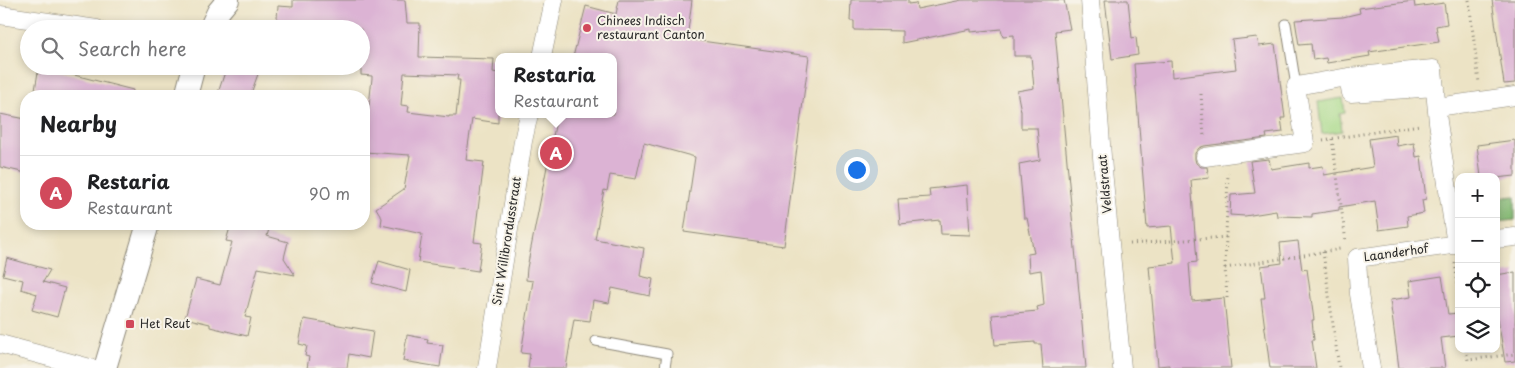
<!DOCTYPE html>
<html lang="en">
<head>
<meta charset="utf-8">
<style>
  :root { --surface:#fff; --page:#f6f6f6; --text:#202124; --muted:#757577; --line:#e0e0e0; --accent:#d1495b }
  body { margin:0; font-family:"Playpen Sans",sans-serif; background:var(--page); color:var(--text) }
  .controls { position:absolute; right:15px; bottom:15px; display:grid; overflow:hidden; border-radius:10px; box-shadow:0 2px 8px #0003 }
  .controls button { width:45px; height:45px; display:grid; place-items:center; padding:0; border:0; border-bottom:1px solid var(--line); background:var(--surface); color:var(--text); font:25px sans-serif }
  .you { position:absolute; left:856px; top:169px; width:18px; height:18px; margin:-12px; border:4px solid #fff; border-radius:50%; background:#1a73e8; box-shadow:0 0 0 8px #1a73e833 }
  .badge { display:grid; place-items:center; width:32px; height:32px; border-radius:50%; background:var(--accent); color:#fff; font-size:16px; font-weight:700 }
  .pin { position:absolute; translate:-50% -50%; border:2px solid #fff; box-shadow:0 1px 5px #0006 }
  .popup { position:absolute; left:495px; top:53px; width:122px; height:65px; box-sizing:border-box; display:grid; place-content:center; border-radius:10px; background:var(--surface); filter:drop-shadow(0 1px 4px #0005); font-size:16px; white-space:nowrap; color:var(--muted) }
  .popup b { font-size:19px; color:var(--text) }
  .popup::after { content:''; position:absolute; left:50%; top:100%; margin-left:-10px; border:10px solid transparent; border-top-color:var(--surface) }
  .list { margin:0; padding:0; list-style:none }
  h2 { display:flex; justify-content:space-between; align-items:center; height:65px; margin:0; padding:0 20px; font-size:21px }
  h2 small { font-size:16px; font-weight:400; color:var(--muted) }
  .list li { display:grid; grid-template-columns:32px 1fr auto; gap:15px; align-items:center; box-sizing:border-box; height:75px; padding:0 20px; border-top:1px solid var(--line) }
  .list b { display:block; font-size:19px; white-space:nowrap }
  .list p { margin:0; font-size:16px; white-space:nowrap; color:var(--muted) }
  .list em { font-size:16px; font-style:normal; color:var(--muted) }
  .icon { flex:none; width:28px; height:28px; fill:none; stroke:currentColor; stroke-width:2; stroke-linecap:round; stroke-linejoin:round }
  .map { position:relative; flex:none; width:1515px; height:368px; overflow:hidden }
  .search { position:absolute; background:var(--surface); box-shadow:0 2px 8px #0003; left:20px; top:20px; width:350px; height:55px; display:flex; align-items:center; gap:12px; box-sizing:border-box; padding:0 18px; border-radius:28px; color:var(--muted); font-size:19px }
  .panel { position:absolute; background:var(--surface); box-shadow:0 2px 8px #0003; left:20px; top:90px; width:350px; height:140px; border-radius:20px }
  .map>svg:first-child { display:block }
  .green { fill:#a7d988; stroke:#69825a }
  .forest { fill:#85b974; stroke:#587250 }
  .building { fill:#dcb3d4; fill-rule:evenodd }
  .lines { fill:none; stroke-linecap:round; stroke-linejoin:round }
  .service-casing { stroke:#8c8778; stroke-width:11 }
  .minor-casing { stroke:#8c8778; stroke-width:19 }
  .tertiary-casing { stroke:#8c8778; stroke-width:24 }
  .path { stroke:#8c8778; stroke-width:3; stroke-dasharray:1 4; stroke-linecap:butt }
  .service { stroke:#fff; stroke-width:9 }
  .minor { stroke:#fff; stroke-width:18 }
  .tertiary { stroke:#fff; stroke-width:22 }
  .poi-dot { fill:#d1495b; stroke:#f7f3e8; stroke-width:2 }
  .labels { text-anchor:middle; stroke-width:4; stroke-linejoin:round; paint-order:stroke }
  .poi-label { font-size:12px; fill:#2b2b2b; stroke:#f7f3e8; text-anchor:start }
  .street-label { font-size:12px; fill:#2b2b2b; stroke:#f7f3e8 }
</style>
</head>
<body>
<div class="map">
<svg width="1515" height="368" viewBox="0 0 1515 368">
  <rect width="100%" height="100%" fill="#f7f3e8"/>
  <filter id="ink" filterUnits="userSpaceOnUse"><feTurbulence type="fractalNoise" baseFrequency=".02" numOctaves="2"/><feDisplacementMap in="SourceGraphic" scale="10" xChannelSelector="R" yChannelSelector="G"/><feConvolveMatrix kernelMatrix="1 2 1 2 8 2 1 2 1" color-interpolation-filters="sRGB"/></filter>
  <filter id="wash" filterUnits="userSpaceOnUse"><feTurbulence type="fractalNoise" baseFrequency=".0096" numOctaves="4" result="noise"/><feDisplacementMap in="SourceGraphic" scale="20" xChannelSelector="R" yChannelSelector="G"/><feGaussianBlur stdDeviation="1.12" result="paint"/><feColorMatrix in="noise" values="0 0 0 0 0 0 0 0 0 0 0 0 0 0 0 0 0 1.4 0 .05"/><feComposite in="paint" operator="in"/></filter>
  <g filter="url(#wash)">
    <rect width="100%" height="100%" fill="#ece3c5"/>
    <path class="green" d="M1343,98l2,15 -5,1 2,17 -20,3 -4,-32z"/>
    <path class="forest" d="M1515,196v24l-19,2v-24z"/>
    <g id="blocks">
      <path class="building" d="M293,0h112l2,23h13l-1,34 75,2 -1,13 5,1v50l-26,-4 -6,41 18,2 -10,80 8,1 -4,28 -60,-9 4,-28 -41,-9 1,-7 -6,-10 28,-19 6,-34 -46,-3 8,-74v-2l-11,-1v-46h-85l2,-23 15,1zM404,73l54,2 -1,5h3l-4,36h-7v1l-41,-5 1,-6 -8,-1z
        M619,0h73l-5,39 122,17 -25,190 -100,-14 11,-75 -51,-14 -8,36 -26,-4 -3,16 -3,-1 -9,49 49,9 -4,28 13,3 -3,17 -38,-8 -3,15 -16,-3 -3,21 -16,-2 -8,49h-38l2,-14 -9,-1 12,-72 -7,-1 1,-12 28,-142 3,-12h56v-57h-41l13,-51 30,8z
        M851,0h57v4l8,-1 1,6 45,-9h102l6,29 -15,2 31,337h-43l-2,-24h-6v-2l-40,3 -3,-30 46,-4 -1,-4 7,-2 -3,-35 -12,2 -1,-18 6,-1 -7,-35h-3l-5,-54 21,-4 -3,-32h-16v-17l-4,-20 17,-3 -3,-32h-17v-21l-11,1 -2,-7 -30,3v-3l-69,14v-12l-48,-1v-9h-4z
        M1105,0h23l4,38 4,-1 2,18 -26,4z
        M1492,0h23v83l-11,1z
        M1414,1l1,6 29,-4 3,21 -11,2 3,16 -70,10 1,4 -43,7 -1,-5 -13,2 -2,-16 -12,1 -4,-25 48,-3 17,-4 -1,-5z
        M1257,37l2,9 16,-2 10,74h-4l2,14 -17,2 1,4 -63,8 -5,2 -4,5v6l1,4 5,4h6l2,11 -18,2 6,82 -8,1 3,38 32,-3 7,70h-62v-3l-11,1 -9,-100 26,-3 -4,-37 -24,2 -13,-164 37,-3 1,16 64,-8 -4,-29z
        M39,66l94,24 -1,6h-98z
        M227,66h34l-11,30h-33z
        M0,114l26,5v54l-26,-6z
        M1396,135l1,11 17,-3 2,14 5,-1 5,43 -4,1 2,13 -17,3 1,10 -29,4 -4,-29 -36,6v3l-27,4v3l-35,-1 -1,-5 -31,5 -15,-1 1,-20 24,-2 -5,-32 19,-2 2,10 38,-6v5l14,-2 1,9 49,-8 -4,-28z
        M1515,140v36l-19,2v-1h-15l-4,-32z
        M967,185l3,50 -29,-1 -1,-14 -40,4 -2,-25 32,-2 -1,-8z
        M231,224h18l20,5 -2,7 21,6 -4,16 11,17 -37,-7 -13,49 6,1 -4,18 -37,-9v-3l-25,-6 11,-39 24,6 12,-43 -6,-1z
        M1298,241l4,29 5,-1 7,51h-2l2,20h-2l4,28h-46l-9,-70h4l-4,-32 21,-3 -2,-20z
        M7,258l43,12 -7,12 22,6 -8,29 -25,-7 5,-16 -16,-5 2,-9 -20,-5z
        M379,261l31,9 -4,22 -34,-9z
        M1515,272v89l-10,1 -7,-43h-2v-44z
        M1442,276l6,38 11,-1v23l-18,2 4,30h-46l-9,-68 21,-3 -2,-16z
        M304,319l69,12 -4,27 -20,-4 -2,14h-40l2,-11 -4,-1 2,-10 -8,-2z
        M407,335l21,4 -1,4 16,2 -3,22 -37,-6z"/>
    </g>
  </g>
  <g filter="url(#ink)">
    <use href="#blocks" fill-opacity="0" stroke="#8c8778" stroke-width="1"/>
    <g class="lines">
      <g class="service-casing">
        <path id="service" d="M1286,24l10,62
          M596,341l71,13 -2,14"/>
      </g>
      <g class="minor-casing">
        <path id="minor" d="M1090,0l13,170 19,198
          M0,15l97,14
          M542,57l12,-57
          M1348,77l3,16 84,-6
          M1437,107l78,-11
          M1205,157l100,-14 -9,-57 52,-9 85,-8 5,53 18,123
          M1496,239l19,-2
          M0,344l90,24
          M487,368l36,-227 6,-27
          M1371,368l-12,-74 -2,-36 102,-14"/>
      </g>
      <g class="tertiary-casing">
        <path id="tertiary" d="M210,29l8,-17 10,-12
          M186,96l8,-30
          M105,368l43,-144"/>
      </g>
      <path class="path" d="M1469,0l10,83
        M1201,94l3,43
        M1332,139l14,103
        M1323,140l97,-15
        M1130,244l96,-7
        M1323,252l16,116
        M1455,263l4,30
        M1225,268l115,-19
        M1227,298l-2,-30 3,-95
        M1466,349l2,11 47,-6"/>
      <use href="#service" class="service"/>
      <use href="#minor" class="minor"/>
      <use href="#tertiary" class="tertiary"/>
    </g>
  </g>
  <g class="poi-dot">
    <circle cx="587" cy="28" r="5"/>
    <rect x="125" y="319" width="10" height="10" rx="2.5"/>
  </g>
  <g class="labels">
    <g class="poi-label">
      <text x="597" y="25">Chinees Indisch<tspan x="597" dy="14">restaurant Canton</tspan></text>
      <text x="140" y="328">Het Reut</text>
    </g>
    <g class="street-label">
      <text transform="translate(1105 184) rotate(-95)" y="4">Veldstraat</text>
      <text transform="translate(507 241) rotate(-81)" y="4">Sint Willibrordusstraat</text>
      <text transform="translate(1396 253) rotate(-8)" y="4">Laanderhof</text>
    </g>
  </g>
</svg>
<div class="controls">
<button>+</button>
<button>−</button>
<button><svg class="icon" aria-label="locate" viewBox="0 0 24 24"><circle cx="12" cy="12" r="6"/><path d="M12 2v4M12 18v4M2 12h4M18 12h4"/></svg></button>
<button><svg class="icon" aria-label="layers" viewBox="0 0 24 24"><path d="M12 4l9 5-9 5-9-5zM3 14l9 5 9-5"/></svg></button>
</div>
<div class="you"></div>
<div class="pin badge" style="left:556px;top:153px">A</div>
<div class="popup"><b>Restaria</b>Restaurant</div>
<div class="search"><svg class="icon" aria-label="search" viewBox="0 0 24 24"><circle cx="10" cy="10" r="6"/><path d="M15 15l6 6"/></svg>Search here</div>
<section class="panel">
<h2>Nearby<small></small></h2>
<ul class="list">
<li><span class="badge">A</span><div><b>Restaria</b><p>Restaurant</p></div><em>90 m</em></li>
</ul>
</section>
</div>
</body>
</html>
